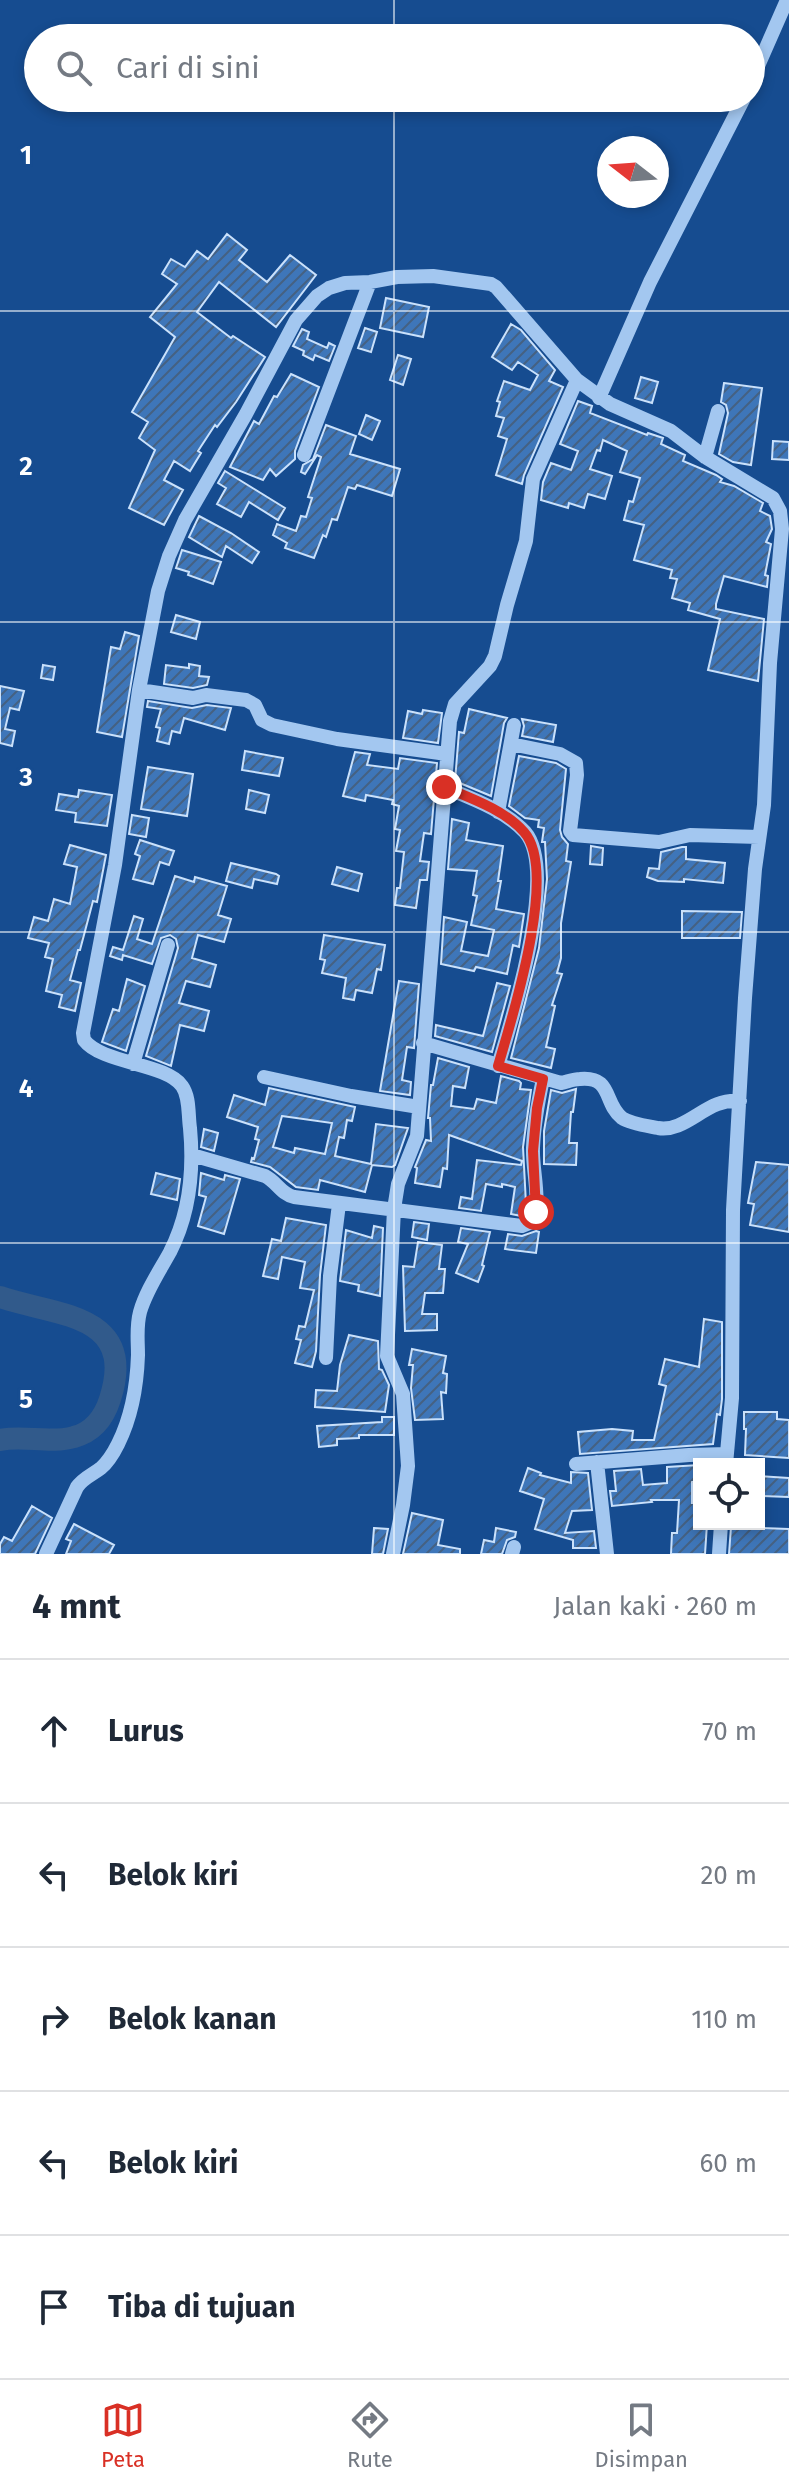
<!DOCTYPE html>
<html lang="id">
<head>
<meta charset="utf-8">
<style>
  :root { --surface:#fff; --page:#f6f6f7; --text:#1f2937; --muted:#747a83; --line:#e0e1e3; --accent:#d93025 }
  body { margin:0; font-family:"Fira Sans",sans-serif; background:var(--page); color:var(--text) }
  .controls { position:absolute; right:24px; bottom:24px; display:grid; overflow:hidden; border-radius:0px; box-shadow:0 4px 12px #0003 }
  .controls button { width:72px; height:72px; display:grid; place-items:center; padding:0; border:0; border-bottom:2px solid var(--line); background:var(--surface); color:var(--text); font:40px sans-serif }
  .compass { position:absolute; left:597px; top:136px; width:72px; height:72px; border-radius:50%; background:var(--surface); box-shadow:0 4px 12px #0003; rotate:287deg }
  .stop { position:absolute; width:24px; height:24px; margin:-18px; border:6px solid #d93025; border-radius:50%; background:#fff }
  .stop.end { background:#d93025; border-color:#fff; box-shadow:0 2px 8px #0008 }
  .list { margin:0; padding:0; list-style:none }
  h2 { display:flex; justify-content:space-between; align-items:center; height:104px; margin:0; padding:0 32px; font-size:34px }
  h2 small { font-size:26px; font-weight:400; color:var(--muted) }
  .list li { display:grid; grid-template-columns:52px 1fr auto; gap:24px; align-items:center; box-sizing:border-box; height:144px; padding:0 32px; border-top:2px solid var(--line) }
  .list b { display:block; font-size:30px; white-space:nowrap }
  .list em { font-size:26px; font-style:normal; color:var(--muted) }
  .icon { flex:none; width:44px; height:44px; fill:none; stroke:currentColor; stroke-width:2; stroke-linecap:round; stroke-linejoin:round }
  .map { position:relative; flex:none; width:789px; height:1554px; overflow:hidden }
  .search { position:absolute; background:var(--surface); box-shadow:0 4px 12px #0003; left:24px; right:24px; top:24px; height:88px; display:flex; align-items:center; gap:20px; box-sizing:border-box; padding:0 28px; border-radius:44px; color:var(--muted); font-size:30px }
  .sheet { height:824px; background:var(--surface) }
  nav { display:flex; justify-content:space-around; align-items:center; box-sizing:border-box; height:112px; border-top:2px solid var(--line); background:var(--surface); font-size:22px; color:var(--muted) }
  nav a { display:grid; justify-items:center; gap:4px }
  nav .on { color:var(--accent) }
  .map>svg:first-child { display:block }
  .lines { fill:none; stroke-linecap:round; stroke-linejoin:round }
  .river { stroke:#315a8b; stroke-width:22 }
  .building { fill:url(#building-hatch); stroke:#cae1fb; stroke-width:2; fill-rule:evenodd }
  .minor { stroke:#a3c7f0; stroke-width:14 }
  .route { stroke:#d93025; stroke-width:10 }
  .grid { fill:none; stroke:#fff; stroke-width:2; stroke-opacity:0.55 }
  .grid-label { font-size:26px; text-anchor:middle; font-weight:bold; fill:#fff; stroke:#164c90; stroke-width:6; stroke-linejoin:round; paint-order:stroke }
</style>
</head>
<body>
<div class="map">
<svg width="789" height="1554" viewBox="0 0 789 1554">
  <defs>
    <pattern id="building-hatch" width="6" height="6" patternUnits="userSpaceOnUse" patternTransform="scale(2)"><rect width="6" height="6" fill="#3e76b9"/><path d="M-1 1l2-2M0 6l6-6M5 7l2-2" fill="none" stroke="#456182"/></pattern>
  </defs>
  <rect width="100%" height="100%" fill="#164c90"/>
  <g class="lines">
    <path class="river" d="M0,1297c54,19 138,15 110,102 -6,19 -17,33 -36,38 -24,7 -50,-2 -74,3"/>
  </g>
  <path class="building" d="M227,234l20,16 -8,10 28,22 23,-27 26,20 -40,52 -57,-45 -22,30 34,26 2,-2 32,21 -29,45 -19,25 -2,-2 -17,26 3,2 -11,18 -16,-10 -10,19 19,10 -19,35 -35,-17 26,-58 -16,-12 9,-16 -16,-10 43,-75 -25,-20 27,-33 -15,-10 9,-15 14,8 12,-16 11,8z
    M386,298l43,9 -6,30 -43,-9z
    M511,324l10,6 34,40 -6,11 14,6 -39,88 -2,9 -26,-9 11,-36 -9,-3 6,-18 -8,-2 4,-14 -3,-1 7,-20 26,9 8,-15 -20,-13 -6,8 -20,-13z
    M365,328l12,4 -6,20 -13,-4z
    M302,329l7,3 -2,7 20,9 2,-5 6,3 -6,15 -14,-6 -2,5 -10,-5 1,-4 -11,-5z
    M398,355l13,4 -8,26 -13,-5z
    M291,374l28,13 -24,64v8l-19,17 -6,-7 -7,11 -33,-13 24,-46 5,3 15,-28 3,1z
    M641,377l17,5 -6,21 -17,-5z
    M724,383l38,5 -11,77 -18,-3 -14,-8 9,-41 -2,-8 -5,-3z
    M578,401l14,5 -2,7 57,22 1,-2 15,5 -2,6 24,11 -2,6 33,14 6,4 -2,3 14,4 29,17 -3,8 10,5 2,13 -6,13 5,2 -6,31 3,1 -1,11 -43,-11 -8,28v5l48,10 -6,62 -50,-11 12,-51 -32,-9 2,-7 -18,-5 5,-19 -7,-1 2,-8 -38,-10 10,-35 -20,-5 5,-19 4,1 7,-24 -20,-6 7,-21 -24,-11 -3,11 -3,-1 -7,19 22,7 -7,23 -17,-5 -4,14 -15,-5 -1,5 -27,-8 2,-18 8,-19 20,7 7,-19 -18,-7z
    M366,415l14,6 -8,19 -13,-6z
    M326,425l30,11 -6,18 50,15 -8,27 -35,-11 -2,4 -7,-2 -11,33 -5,-1 -6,18 -3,-2 -9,23 -29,-10 2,-5 -14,-8 4,-11 19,7 5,-15 5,1 6,-19 -4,-1 13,-40 -4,-2 -12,19 -4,-2 2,-7 10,-6z
    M773,441l16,1v18l-17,-1z
    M225,471l60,37 -7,12 -29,-18 -8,15 -24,-13 9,-16 -8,-5z
    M199,516l32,17 28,19 -7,11 -26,-17 -4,11 -33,-20z
    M182,550l39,12 -8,22 -25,-9 1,-3 -13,-4z
    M176,615l24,7 -4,17 -25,-7z
    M125,632l14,4 -17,101 -25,-5 14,-85 9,2z
    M189,664l11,2 -1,10 10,1 -2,8 -14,3 -29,-4 2,-19 23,3z
    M43,665l12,2 -2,13 -12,-2z
    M0,686l24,5 -5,19 -9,-2 -5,21 10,2 -3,15 -12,-3z
    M148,701l44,7 15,-3 24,3 -6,22 -41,-12 -4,15 -8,-2 -3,13 -12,-3 3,-13 -4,-1 5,-18 -14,-2z
    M469,709l38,9 -3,5 -13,73 -36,-15 4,-49 5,1z
    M423,710l19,3 -4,30 -35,-5 5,-27 14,3z
    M522,719l34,6 -3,17 -31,-6 2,-10z
    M245,751l38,7 -4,18 -37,-6z
    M355,752l15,2 -3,11 31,4 2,-11 37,5 -6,71 -7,-1 -4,28 9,1 -2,18h-7l-4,28 -21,-3 2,-17h3l4,-36 -8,-1 4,-21 -5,-1 4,-23 -7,-2 1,-4 -27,-5 -1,6 -22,-5z
    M519,756l37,7 10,6 -6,61 2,7 6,7 -2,17 5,1 -10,61v35l-4,15 5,1 -10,31 3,1 -9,41 9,2 -4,19 -40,-10 28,-110 8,-69 -2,-37h-3l2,-14 -6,-1 1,-7 -14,-2 -16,-12z
    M148,767l45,7 -6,42 -46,-7z
    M79,790l33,5 -5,31 -32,-4 1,-9 -20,-3 3,-16 19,3z
    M249,790l20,5 -4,18 -19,-4z
    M132,815l17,3 -3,19 -17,-3z
    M452,819l17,4 -3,17 37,6 -5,35h3l-5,28 28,5 -5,33 -6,-2 -6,29 -31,-7 -2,4 -33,-7 3,-47 23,5 -6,29 27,5 6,-26 -23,-5 6,-29 -4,-1 4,-24 -29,-2z
    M140,840l34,11 -5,14 -9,-3 -7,22 -20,-5 7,-23 -5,-2z
    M70,845l36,10 -9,47 -4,-1 -13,49h-2l-8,30 11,3 -6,28 -16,-4 3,-12 -16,-4 7,-32 -8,-2 4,-14 -21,-5 6,-21 14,4 6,-22 16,5 7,-37 -13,-3z
    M591,846l12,2 -1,17 -12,-1z
    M682,847h4v12l39,4 -2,20 -39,-4v3l-26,-1 -11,-4 2,-9 10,1 2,-17z
    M231,863l45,11 3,2 -2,8 -23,-5 -2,9 -26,-7z
    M337,867l25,7 -4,17 -26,-7z
    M175,876l19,6 1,-5 32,9 -9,29 13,4 -7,23 -26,-7 -6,23 24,7 -6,22 -24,-6 -7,22 30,8 -5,20 -24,-6 -9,41 -25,-10 32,-108 -2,-9 -6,-4 -9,3 -9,26 -29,-9 -1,5 -12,-4 3,-9 10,3 11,-34 9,3 -6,20 15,5z
    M682,911l60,1 -2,26h-58z
    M324,935l61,10 -4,25 -4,-1 -5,24 -16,-3 -2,10 -11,-2 3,-20 -24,-5 3,-13 -5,-1z
    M127,979l18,7 -19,65 -24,-9 11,-33 6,2z
    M399,981l20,3 -5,64 -7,-1 -5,33 9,2 -1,13 -30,-4z
    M497,983l13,3 -18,66 -57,-16 1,-11 47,11z
    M438,1058l31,9 -4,21 -12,-2 -2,20 23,3 3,-10 19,4 5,-27 18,5 2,2 -1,6 11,1 -8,57 3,57 -1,6 -4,-1v7l-10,-2 4,-27 -13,-3v3l-16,-3 -5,27 -22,-3 2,-11 11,2 5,-39 44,5 1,-4 -73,-26 -2,34 -4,-1 -3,19 -25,-4 2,-15 -2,-1 11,-27 5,1 -1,-23h-2l3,-33h2z
    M269,1088l86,19 -3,14 -5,-1 -3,18 -5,-1 -4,19 36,8 5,-40 32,4 -13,37 -3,2 -20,-2 -7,27 -45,-12 -2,10 -22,-3 -26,-20 -19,-5 1,-4 2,1 5,-19 -4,-1 3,-12 -31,-10 7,-22 31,10zM282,1116l50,7 -7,31 -30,-6 -1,5 -21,-6z
    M576,1089l-3,23h-2l-2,31h8l-1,22 -32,-1v-33l7,-41 11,3z
    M204,1129l14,4 -4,18 -13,-4z
    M756,1162l33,3v67l-39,-7 4,-21 -6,-1z
    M156,1173l24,6 -3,21 -26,-6z
    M201,1173l23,7 1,-5 15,4 -16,55 -26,-8 8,-29 -7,-2z
    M286,1218l40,7 -6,50 -4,76 -4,16 -17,-4 6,-23 -5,-1 3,-13 6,1 9,-37 -14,-2 5,-26 -23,-5 -4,22 -15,-3 9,-37 9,2z
    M414,1222l15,2 -2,16 -15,-3z
    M374,1226l9,2 -3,68 -22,-5 1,-6 -19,-4 6,-51 26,8z
    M461,1228l29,4 -8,33 2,1 -6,16 -22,-9 12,-29 -10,-2z
    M536,1231l3,1 -3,21 -31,-4 3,-15 14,2z
    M418,1242l24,3 -3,24h6l-2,24h-18l-3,21h15v16l-32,1 -2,-65 11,1z
    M704,1319l18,3v77l-2,16 -3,-1 -4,30 -133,10 -2,-22 34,-3 21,2 -1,9h22l12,-54 -7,-2 6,-25 34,8z
    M349,1335l29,6 1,28 3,1 7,15 -4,27 -70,-5 1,-17 21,1 3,-26z
    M412,1349l34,7 -3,17 4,1 -1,19 -5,-1 2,27 -28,1 -4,-32 2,-23h-4z
    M744,1412h33v7l12,1v38l-44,-3 1,-26h-2z
    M382,1417h12v18h-35v3l-22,1v6l-18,2 -2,-21 65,-4z
    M699,1465v16l-7,1v21h7v21h8l-2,30h-34l1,-21h5l2,-33h-28l1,2 -40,4 -2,-15h6l-2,-20 27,-2 2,16 24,-2v-16z
    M528,1468l13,5 -1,2 31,8v-11l17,1 4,37 -20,1 -7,22 29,-2 2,17h-23v-8l-38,-11 9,-30 -24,-8z
    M759,1476l30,2v19l-30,-1z
    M32,1506l20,12 -17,36h-35v-10l4,-7 8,4z
    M412,1513l31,7 -5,25 22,4v5h-57z
    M74,1524l40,21 -5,9h-43l5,-13 -5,-2z
    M731,1527l58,2v25h-60z
    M374,1528l14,1 -5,25h-11z
    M496,1528l20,4 -1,5 -8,3 -5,14h-21l3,-14 10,2z"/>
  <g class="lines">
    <path class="minor" d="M751,82l36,-82
      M599,398l51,-116 94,-184
      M304,455l66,-173
      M705,457l13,-46
      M139,690l54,8 13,-3 40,5 9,5 7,15 10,5 65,14 110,15
      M511,744l49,10 16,9 1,12 -7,56 3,4 86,7 31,-7 69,2
      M444,787c26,11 61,23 81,45 34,39 -13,187 -27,234
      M498,812l16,-87
      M423,1043l138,40c6,-1 12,-4 19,-4 33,-3 23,24 42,39 9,6 26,8 36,10 29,5 49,-31 82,-27
      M133,1064l35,-119
      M264,1077l87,19 68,11
      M192,1155l73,21c12,6 16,18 29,21l228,29 10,-4c10,-21 0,-51 1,-74 1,-24 5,-46 10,-69
      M326,1358l4,-82 9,-72
      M597,1462l10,92
      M576,1464l113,-9 38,-1
      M46,1554l31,-67c6,-9 15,-12 24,-19 7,-6 13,-16 17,-24 14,-28 19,-59 20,-89 0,-15 -2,-28 2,-43 6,-21 19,-40 30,-60 20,-39 24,-81 20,-124 -2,-13 0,-31 -8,-42 -16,-23 -80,-22 -98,-46l-1,-7 32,-168 24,-175 19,-99 11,-35 16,-36 61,-106 50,-94 21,-24 12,-8 16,-5 25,-1 27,-5 36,-1 58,8 5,3 81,93 33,24 61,27 34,26 68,41 7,13 2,18 -12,134 -6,142 -9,64 -10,129 -12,212 -1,188 -6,66
      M393,1554l10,-49 5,-39 -5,-72 -16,-38 7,-147 4,-25 19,-48 33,-415 5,-17 35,-38 5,-10 12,-51 19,-64 7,-62 44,-99
      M512,1554l2,-7
      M719,1554l2,-30"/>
  </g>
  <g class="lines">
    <path class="route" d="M444,787c26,11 61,23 80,45 35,39 -12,186 -26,234l45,13 -6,29 -4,43 3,61"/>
  </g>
  <path class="grid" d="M394,0v38M394,98v1456M0,311h789M0,622h789M0,932h789M0,1243h789"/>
  <g class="grid-label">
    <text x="26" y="164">1</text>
    <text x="26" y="475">2</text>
    <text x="26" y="786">3</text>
    <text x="26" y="1097">4</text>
    <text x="26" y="1408">5</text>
  </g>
</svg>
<div class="controls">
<button><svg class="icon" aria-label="locate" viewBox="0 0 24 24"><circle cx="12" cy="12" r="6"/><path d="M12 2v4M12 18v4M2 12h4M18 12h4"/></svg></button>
</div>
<svg class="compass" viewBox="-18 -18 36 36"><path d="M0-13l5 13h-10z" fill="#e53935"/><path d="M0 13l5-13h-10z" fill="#747a83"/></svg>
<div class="stop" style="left:536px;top:1212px"></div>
<div class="stop end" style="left:444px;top:787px"></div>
<div class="search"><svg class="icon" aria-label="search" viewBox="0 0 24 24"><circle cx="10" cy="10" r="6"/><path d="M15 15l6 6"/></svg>Cari di sini</div>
</div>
<section class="sheet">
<h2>4 mnt<small>Jalan kaki · 260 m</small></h2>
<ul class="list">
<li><svg class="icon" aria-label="ahead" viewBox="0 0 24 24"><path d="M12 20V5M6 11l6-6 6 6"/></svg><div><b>Lurus</b></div><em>70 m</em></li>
<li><svg class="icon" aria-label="left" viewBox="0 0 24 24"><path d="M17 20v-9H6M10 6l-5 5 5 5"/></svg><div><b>Belok kiri</b></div><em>20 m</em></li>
<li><svg class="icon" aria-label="right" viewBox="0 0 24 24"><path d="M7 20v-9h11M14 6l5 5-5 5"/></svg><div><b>Belok kanan</b></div><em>110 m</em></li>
<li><svg class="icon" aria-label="left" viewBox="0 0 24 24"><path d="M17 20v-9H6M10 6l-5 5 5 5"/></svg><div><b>Belok kiri</b></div><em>60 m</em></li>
<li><svg class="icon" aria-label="arrive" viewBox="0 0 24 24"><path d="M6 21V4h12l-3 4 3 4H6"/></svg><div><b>Tiba di tujuan</b></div></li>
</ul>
</section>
<nav>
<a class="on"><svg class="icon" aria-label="map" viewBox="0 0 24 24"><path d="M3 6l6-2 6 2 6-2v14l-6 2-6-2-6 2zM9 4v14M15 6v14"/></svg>Peta</a>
<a><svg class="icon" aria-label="directions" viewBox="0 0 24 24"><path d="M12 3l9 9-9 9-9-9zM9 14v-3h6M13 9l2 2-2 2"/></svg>Rute</a>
<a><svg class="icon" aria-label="saved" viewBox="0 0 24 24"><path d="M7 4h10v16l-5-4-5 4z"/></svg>Disimpan</a>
</nav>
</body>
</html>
